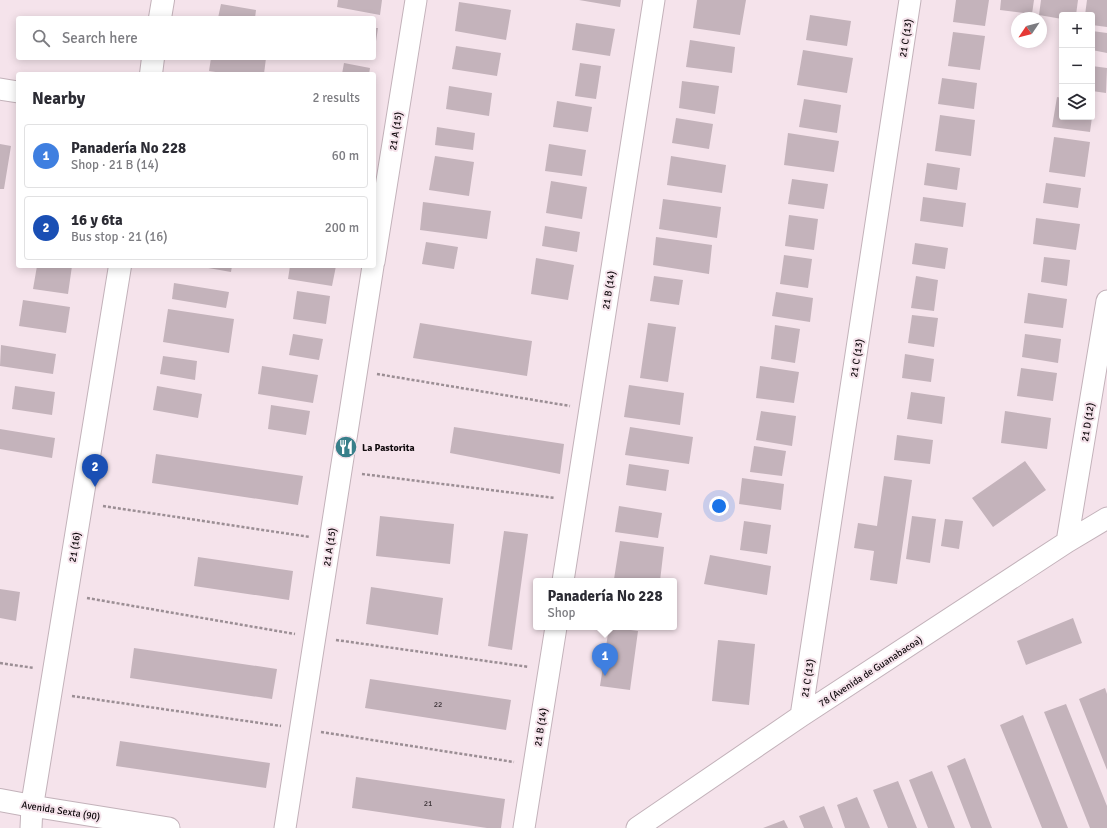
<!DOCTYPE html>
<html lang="en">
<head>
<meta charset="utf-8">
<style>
  :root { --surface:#fff; --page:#f7f7f7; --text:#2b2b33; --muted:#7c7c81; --line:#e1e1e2; --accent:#ea580c }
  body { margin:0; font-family:Signika,sans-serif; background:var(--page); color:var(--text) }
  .controls { position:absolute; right:12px; top:12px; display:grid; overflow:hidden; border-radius:4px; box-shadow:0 2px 10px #0003 }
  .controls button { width:36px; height:36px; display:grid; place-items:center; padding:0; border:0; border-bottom:1px solid var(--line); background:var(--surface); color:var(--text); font:20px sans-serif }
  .compass { position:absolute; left:1011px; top:12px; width:36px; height:36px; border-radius:50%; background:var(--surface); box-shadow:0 2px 10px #0003; rotate:235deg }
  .you { position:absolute; left:719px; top:506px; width:14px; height:14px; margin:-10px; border:3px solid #fff; border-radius:50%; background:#1a73e8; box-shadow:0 0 0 6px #1a73e833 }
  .badge { display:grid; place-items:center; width:26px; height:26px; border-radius:50%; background:var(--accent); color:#fff; font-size:13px; font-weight:700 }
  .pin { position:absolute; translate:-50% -33px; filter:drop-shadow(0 1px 2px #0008) }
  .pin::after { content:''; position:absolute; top:21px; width:14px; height:12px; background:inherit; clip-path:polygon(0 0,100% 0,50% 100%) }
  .popup { position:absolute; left:533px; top:578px; width:144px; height:52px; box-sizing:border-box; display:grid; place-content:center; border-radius:4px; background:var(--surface); filter:drop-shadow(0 1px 3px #0005); font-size:13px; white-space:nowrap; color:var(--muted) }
  .popup b { font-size:15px; color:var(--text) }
  .popup::after { content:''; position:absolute; left:50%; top:100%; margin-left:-8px; border:8px solid transparent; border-top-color:var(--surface) }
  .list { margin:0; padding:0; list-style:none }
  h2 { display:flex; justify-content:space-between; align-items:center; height:52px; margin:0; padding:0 16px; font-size:17px }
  h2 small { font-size:13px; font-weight:400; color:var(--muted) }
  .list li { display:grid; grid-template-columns:26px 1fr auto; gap:12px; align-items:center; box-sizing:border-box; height:64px; margin:0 8px 8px; padding:0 8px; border:1px solid var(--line); border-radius:4px }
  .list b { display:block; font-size:15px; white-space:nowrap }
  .list p { margin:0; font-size:13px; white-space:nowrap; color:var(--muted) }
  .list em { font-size:13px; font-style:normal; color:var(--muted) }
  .icon { flex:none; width:22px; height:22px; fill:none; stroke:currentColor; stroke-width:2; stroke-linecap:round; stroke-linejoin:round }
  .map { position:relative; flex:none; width:1107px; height:828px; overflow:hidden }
  .search { position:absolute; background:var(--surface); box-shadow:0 2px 10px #0003; left:16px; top:16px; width:360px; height:44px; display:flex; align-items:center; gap:10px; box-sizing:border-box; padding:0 14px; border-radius:4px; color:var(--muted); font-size:15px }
  .panel { position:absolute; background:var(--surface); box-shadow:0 2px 10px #0003; left:16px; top:72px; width:360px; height:196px; border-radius:4px }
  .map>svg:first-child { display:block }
  .building { fill:#c4b3bb }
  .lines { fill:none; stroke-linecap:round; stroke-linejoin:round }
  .street-casing { stroke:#c3b2ba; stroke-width:23 }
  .secondary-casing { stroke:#c3b2ba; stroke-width:24 }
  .path { stroke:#9b8e94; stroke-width:2.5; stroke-dasharray:3 2; stroke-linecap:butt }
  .street { stroke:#fff; stroke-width:21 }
  .secondary { stroke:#fff; stroke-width:22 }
  .labels { text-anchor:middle; stroke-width:4; stroke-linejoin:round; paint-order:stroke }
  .number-label { font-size:8px; fill:#3d3438 }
  .street-label { font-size:10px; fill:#100a0d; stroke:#f5e3eb }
  .poi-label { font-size:10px; font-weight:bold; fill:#100a0d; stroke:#f5e3eb; text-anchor:start }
</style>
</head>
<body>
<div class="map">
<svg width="1107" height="828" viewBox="0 0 1107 828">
  <rect width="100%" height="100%" fill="#f5e3eb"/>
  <path class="building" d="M338,0h44l-2,15 -43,-8z
    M579,0h42l-1,7z
    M697,0h49l-6,35 -47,-7z
    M956,0h33l-4,26 -32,-4z
    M1001,0h33l-2,14 -32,-4z
    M1041,0h37l-2,15h-14v4l-23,-4z
    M1087,0h20v27l-15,-2v-10h-7z
    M459,2l52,8 -5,30 -51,-9z
    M221,4l35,6 -1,8h-37z
    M810,15l41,6 -4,25 -41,-6z
    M576,23l39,6 -5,27 -38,-6z
    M374,28h4l-3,20h-1z
    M1092,31l15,2v20l-15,-3z
    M953,32l32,4 -5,34 -32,-4z
    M690,40l45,7 -3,26 -46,-6z
    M456,46l45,7 -4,23 -45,-7z
    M803,50l50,8 -6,35 -50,-8z
    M211,58h55l-2,16h-35l-20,-3z
    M344,63l26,5 -1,6h-27z
    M580,63l21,3 -5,33 -21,-3z
    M1092,66l15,2 -1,25 -14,-2z
    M942,78l35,5 -3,26 -36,-5z
    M682,81l37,5 -4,28 -36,-6z
    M449,86l43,7 -3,23 -43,-7z
    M1057,97l5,1v19h30l-2,15 -38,-5z
    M804,99l37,6 -4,28 -38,-6z
    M557,101l35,6 -4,25 -35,-5z
    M940,115l35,5 -4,36 -36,-5z
    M676,118l37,6 -4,25 -37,-6z
    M437,127l38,6 -2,17 -38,-5z
    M788,133l51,8 -5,31 -50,-7z
    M1054,137l36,5 -5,35 -36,-5z
    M0,144l11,2 -7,43h-4z
    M549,144l37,6 -4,26 -37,-5z
    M435,156l39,6 -5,34 -40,-6z
    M671,156l55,9 -4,28 -55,-8z
    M927,163l33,5 -3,22 -33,-5z
    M792,179l36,5 -4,25 -36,-5z
    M551,181l36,6 -5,32 -36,-6z
    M1046,183l35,5 -3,20 -35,-5z
    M923,197l43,6 -3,24 -43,-6z
    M663,199l58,8 -4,31 -58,-9z
    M423,202l68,9 -4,28 -67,-9z
    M789,215l29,4 -4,31 -29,-4z
    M1036,218l44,6 -4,26 -43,-6z
    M545,226l35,6 -3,20 -35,-6z
    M656,237l56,8 -3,29 -56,-9z
    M426,242l32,5 -4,22 -32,-5z
    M915,243l33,5 -3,21 -33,-5z
    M784,255l28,4 -4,29 -28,-4z
    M1044,257l26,3 -3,26 -26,-4z
    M536,258l38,7 -6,35 -37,-6z
    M37,266h35l-4,28 -35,-5z
    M197,266h35l-1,6z
    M290,266h46l-4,20 -44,-7z
    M654,276l29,4 -4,25 -29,-4z
    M916,276l22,4 -4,31 -23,-3z
    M174,283l55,9 -3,16 -54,-9z
    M297,291l33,5 -4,28 -33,-5z
    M776,292l37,6 -3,24 -38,-6z
    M1028,293l39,6 -4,29 -39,-5z
    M23,300l47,7 -4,26 -47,-7z
    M168,309l66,10 -5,34 -66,-11z
    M912,315l26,3 -4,29 -26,-4z
    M420,323l112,18 -5,35 -114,-18z
    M648,323l28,4 -8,55 -28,-4z
    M775,325l25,4 -5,34 -24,-4z
    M293,334l30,5 -4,21 -30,-5z
    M1025,334l36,5 -3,24 -36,-6z
    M1,345l55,9 -3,20 -53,-8z
    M905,354l29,5 -3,23 -29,-4z
    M163,356l34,5 -2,19 -35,-6z
    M262,366l56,9 -5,28 -55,-9z
    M760,366l39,6 -5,31 -38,-5z
    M1021,368l36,5 -4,28 -36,-5z
    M629,385l55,8 -4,32 -56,-8z
    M15,386l40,6 -3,23 -40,-6z
    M157,386l45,8 -4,24 -45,-8z
    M911,392l34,5 -3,27 -35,-5z
    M271,405l39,6 -4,24 -38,-6z
    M761,411l35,5 -4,30 -36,-6z
    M1005,411l46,7 -4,31 -46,-6z
    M454,427l110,17 -4,30 -110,-21z
    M630,427l63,10 -4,27 -64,-9z
    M0,429l55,9 -3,20 -52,-9z
    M897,435l36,5 -3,24 -36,-4z
    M754,446l32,5 -4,25 -32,-4z
    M156,454l147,22 -5,29 -146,-22z
    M1025,461l21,29 -53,37 -21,-29z
    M629,464l40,6 -3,21 -40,-6z
    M884,476l28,4 -15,104 -27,-4 4,-29 -20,-3 4,-25 19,3z
    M742,478l42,6 -3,26 -42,-6z
    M619,506l43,7 -4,25 -43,-6z
    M380,516l74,8 -4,40 -74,-8z
    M912,516l24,3 -6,44 -24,-4z
    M945,519l18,2 -4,28 -18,-3z
    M744,521l27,4 -4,29 -27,-4z
    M504,531l24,3 -16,116 -24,-4z
    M620,541l44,6 -4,34h-34l-12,-2z
    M710,555l61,11 -4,29 -63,-11z
    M198,557l95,14 -4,29 -95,-14z
    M371,587l72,11 -5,37 -72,-11z
    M0,589l20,3 -4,29 -16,-3z
    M1073,618l9,25 -56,22 -9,-24z
    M609,627l29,4 -8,59 -30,-4z
    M718,640l37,4 -6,61 -37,-4z
    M134,648l143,21 -5,30 -142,-21z
    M370,679l141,21 -5,30 -141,-22z
    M1105,688l2,6v76l-28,-71z
    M1066,704l41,102v22h-17l-46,-116z
    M1023,715l45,113h-26l-42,-103z
    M120,741l150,22 -4,25 -150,-22z
    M965,758l27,70h-21l-24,-62z
    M932,771l23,57h-27l-19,-48z
    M356,777l149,22 -4,29h-14l-135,-20z
    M898,781l19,47h-29l-15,-38z
    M857,797l13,31h-25l-8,-23z
    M824,806l9,22h-29l-5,-12z
    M784,820l4,8h-25z"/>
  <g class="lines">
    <g class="street-casing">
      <path id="street" d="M0,89l18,3
        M374,262l42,-262
        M1067,542l40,-241
        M563,581l91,-581
        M801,716l109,-716
        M31,828l1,-22 137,22
        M285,828l88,-562
        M524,828l32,-201
        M637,828l164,-112 266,-174 40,-24"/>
    </g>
    <g class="secondary-casing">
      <path id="secondary" d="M160,18l3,-18
        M151,74l2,-16
        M0,800l32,6 88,-540"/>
    </g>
    <path class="path" d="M377,374l193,32
      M362,474l193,24
      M103,506l207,31
      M87,598l208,36
      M336,640l193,27
      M0,663l34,5
      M72,696l209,30
      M321,732l193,30"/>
    <use href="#street" class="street"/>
    <use href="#secondary" class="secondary"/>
  </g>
  <defs>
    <g id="restaurant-disc" transform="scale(1.15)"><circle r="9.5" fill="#387f8a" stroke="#f5e3eb"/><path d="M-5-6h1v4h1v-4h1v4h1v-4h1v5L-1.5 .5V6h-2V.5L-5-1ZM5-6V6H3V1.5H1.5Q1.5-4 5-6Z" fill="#fff"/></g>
  </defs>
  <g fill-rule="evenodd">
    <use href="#restaurant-disc" x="346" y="447"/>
  </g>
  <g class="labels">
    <g class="number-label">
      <text x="438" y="707">22</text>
      <text x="428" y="806">21</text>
    </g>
    <g class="street-label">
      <text transform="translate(905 38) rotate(-81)" y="4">21 C (13)</text>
      <text transform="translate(395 131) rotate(-81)" y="4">21 A (15)</text>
      <text transform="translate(608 290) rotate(-81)" y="4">21 B (14)</text>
      <text transform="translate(856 358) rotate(-81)" y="4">21 C (13)</text>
      <text transform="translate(1087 422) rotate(-81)" y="4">21 D (12)</text>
      <text transform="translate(74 547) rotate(-81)" y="4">21 (16)</text>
      <text transform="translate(329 547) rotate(-81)" y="4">21 A (15)</text>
      <text transform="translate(870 671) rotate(-33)" y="4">78 (Avenida de Guanabacoa)</text>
      <text transform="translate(807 678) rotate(-81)" y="4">21 C (13)</text>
      <text transform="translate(540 727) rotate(-81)" y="4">21 B (14)</text>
      <text transform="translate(61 810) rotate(9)" y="4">Avenida Sexta (90)</text>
    </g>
    <g class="poi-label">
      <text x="362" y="451">La Pastorita</text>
    </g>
  </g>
</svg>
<div class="controls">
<button>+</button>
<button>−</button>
<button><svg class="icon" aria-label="layers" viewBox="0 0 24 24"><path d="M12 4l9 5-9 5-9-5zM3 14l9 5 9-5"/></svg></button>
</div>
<svg class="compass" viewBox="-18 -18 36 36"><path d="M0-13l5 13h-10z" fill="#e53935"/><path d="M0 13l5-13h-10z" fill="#7c7c81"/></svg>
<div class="you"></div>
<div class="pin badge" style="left:605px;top:676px;background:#3f7fe0">1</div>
<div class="popup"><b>Panadería No 228</b>Shop</div>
<div class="pin badge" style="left:95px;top:487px;background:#1a4fb4">2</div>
<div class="search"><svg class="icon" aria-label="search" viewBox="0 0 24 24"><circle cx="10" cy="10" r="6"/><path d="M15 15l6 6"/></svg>Search here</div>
<section class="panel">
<h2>Nearby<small>2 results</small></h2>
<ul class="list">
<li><span class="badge" style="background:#3f7fe0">1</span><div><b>Panadería No 228</b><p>Shop · 21 B (14)</p></div><em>60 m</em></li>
<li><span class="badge" style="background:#1a4fb4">2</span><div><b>16 y 6ta</b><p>Bus stop · 21 (16)</p></div><em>200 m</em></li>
</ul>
</section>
</div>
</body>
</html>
